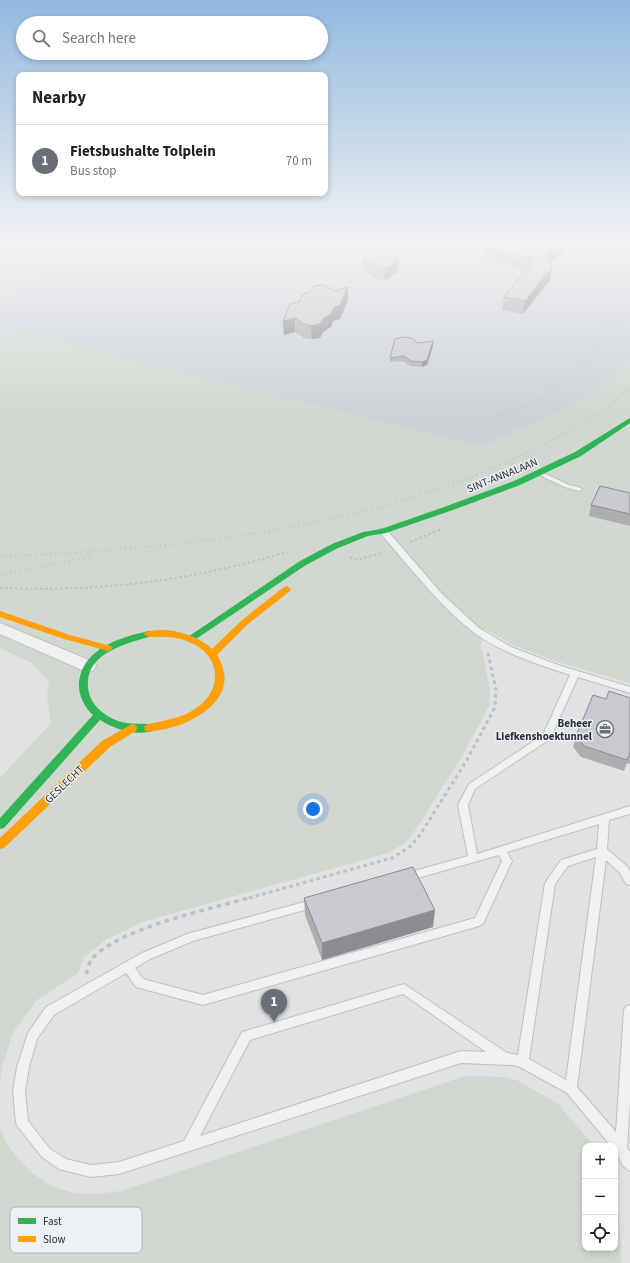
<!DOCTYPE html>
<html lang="en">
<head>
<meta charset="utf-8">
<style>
  :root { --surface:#fff; --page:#f6f6f6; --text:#222; --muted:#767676; --line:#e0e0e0; --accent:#696e77 }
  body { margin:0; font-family:"Source Sans 3",sans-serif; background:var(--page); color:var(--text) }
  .controls { position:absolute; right:12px; bottom:12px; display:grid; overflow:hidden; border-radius:8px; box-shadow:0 2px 6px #0003 }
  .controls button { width:36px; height:36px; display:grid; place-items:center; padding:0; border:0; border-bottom:1px solid var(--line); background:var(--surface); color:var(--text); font:20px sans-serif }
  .you { position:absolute; left:313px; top:809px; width:14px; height:14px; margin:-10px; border:3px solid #fff; border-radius:50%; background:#1a73e8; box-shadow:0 0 0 6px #1a73e833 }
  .badge { display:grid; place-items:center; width:26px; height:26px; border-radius:50%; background:var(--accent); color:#fff; font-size:13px; font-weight:700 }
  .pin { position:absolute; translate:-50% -33px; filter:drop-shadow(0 1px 2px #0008) }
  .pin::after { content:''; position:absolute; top:21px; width:14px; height:12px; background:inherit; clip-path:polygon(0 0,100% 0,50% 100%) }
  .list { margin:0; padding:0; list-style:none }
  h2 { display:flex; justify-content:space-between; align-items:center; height:52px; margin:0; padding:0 16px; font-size:17px }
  h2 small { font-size:13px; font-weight:400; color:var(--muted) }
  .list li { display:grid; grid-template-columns:26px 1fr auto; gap:12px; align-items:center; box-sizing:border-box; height:72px; padding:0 16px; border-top:1px solid var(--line) }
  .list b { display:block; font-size:15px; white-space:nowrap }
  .list p { margin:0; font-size:13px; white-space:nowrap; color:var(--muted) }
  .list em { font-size:13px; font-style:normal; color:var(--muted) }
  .icon { flex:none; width:22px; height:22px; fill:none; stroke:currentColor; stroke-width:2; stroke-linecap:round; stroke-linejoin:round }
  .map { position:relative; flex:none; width:630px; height:1263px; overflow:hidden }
  .search { position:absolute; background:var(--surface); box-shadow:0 2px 6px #0003; left:16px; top:16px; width:312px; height:44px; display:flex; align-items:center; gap:10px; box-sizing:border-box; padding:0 14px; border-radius:22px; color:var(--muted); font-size:15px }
  .panel { position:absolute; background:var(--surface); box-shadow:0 2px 6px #0003; left:16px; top:72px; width:312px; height:124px; border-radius:8px }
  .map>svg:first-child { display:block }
  .built { fill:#ced2d7 }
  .green { fill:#d1d8d0 }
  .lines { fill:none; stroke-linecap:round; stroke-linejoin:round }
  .lane-casing { stroke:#bec0c2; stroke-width:2 }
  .street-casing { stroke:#bec0c2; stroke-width:2 }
  .path-far2 { stroke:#bec1c4; stroke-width:2; stroke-dasharray:2.5 2.5; stroke-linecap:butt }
  .path-far1 { stroke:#bec1c4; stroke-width:3; stroke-dasharray:3.5 3.5; stroke-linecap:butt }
  .path { stroke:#bec1c4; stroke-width:3.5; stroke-dasharray:4.5 4.5; stroke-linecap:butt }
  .lane { fill:#eff0f1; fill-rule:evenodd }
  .street { fill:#eff0f1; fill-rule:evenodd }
  .fast { fill:#30b455; fill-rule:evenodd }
  .slow { fill:#ff9f0a; fill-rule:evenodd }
  .rail-far1 { stroke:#c8cacc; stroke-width:2; stroke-dasharray:1.5 2.5; stroke-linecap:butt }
  .rail { stroke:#c8cacc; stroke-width:2.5; stroke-dasharray:1.5 3.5; stroke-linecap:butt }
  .wall { fill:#acaeb0 }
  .shaded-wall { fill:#8c8d90 }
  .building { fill:#c8cacd; stroke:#8c8d90 }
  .labels { text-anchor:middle; stroke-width:3; stroke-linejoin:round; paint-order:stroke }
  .street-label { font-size:11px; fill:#29303c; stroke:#edf0f4 }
  .poi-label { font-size:11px; font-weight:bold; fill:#29303c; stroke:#edf0f4; text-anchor:end }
  .key { fill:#edf0f4; stroke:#b2b6bd; stroke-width:1 }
  .key-label { font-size:11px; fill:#29303c }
</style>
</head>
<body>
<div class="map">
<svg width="630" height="1263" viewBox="0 0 630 1263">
  <rect width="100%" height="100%" fill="#e0e2e4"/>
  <path class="built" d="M107,240h523v119l-20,20 -49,31 -79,37 -482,-120v-25z"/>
  <path class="green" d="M0,240h107l-107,62z
    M0,327l482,120 79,-37 49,-31 20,-20v324l-72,-21 -45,-17 -28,-16 -4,16 9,45 -1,16 -28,52 -47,74 -8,10 -18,11 -243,68 -40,19 -21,17 -6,16 -41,27 -24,33 -11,34 -2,14v-303l51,-55 -4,-27 2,-14 -17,-19 -32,-15z
    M465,1076l39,1 13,3 41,24 36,42h-9v102h30v-47l4,14 2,48h-621v-137c1,10 8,19 14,27 18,24 42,40 73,41 11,0 23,-2 34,-3z"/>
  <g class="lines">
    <g class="lane-casing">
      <path id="lane" d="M539,471l30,14 12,3 1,1 -3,2 -14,-4 -28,-13 -1,-1z
        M380,529h6l56,65 37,34 32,19 47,18 72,22v6l-52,-16 -28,62 -75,50 -7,16 9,49 153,-48v8l-21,6 -2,29 21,18 2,5v13l-4,-1 -6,-11 -14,-13 -29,227 39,45 8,-122 2,-4 4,-1v97l-3,45 3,5v19c-7,-3 -15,-17 -15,-25h-4l-44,-53 -47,-26 -7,-2 -52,-2 -342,111 -28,3 -32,-8 -17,-12 -24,-30 -2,-4 -3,-32 4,-24 11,-34 18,-26 96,-54 45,-19 128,-35 4,1 1,3 -1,3 -126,35 -43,18 -15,9 8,11 60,16 272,-77 27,-57 -3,-6 -92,26 -4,-1 -1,-3 1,-3 4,-1 61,-17 -10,-51 11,-21 74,-49 27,-60c-31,-10 -73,-24 -98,-44 -35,-28 -62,-64 -92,-98l-1,-2zM599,824l-2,25 -36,11 -16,23 -27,172 -11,-2 -103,-69 -162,48 -58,109 -65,21 -28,3 -25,-6 -16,-10 -22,-28 -3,-30 4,-24 8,-28 17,-24 72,-42 10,14 67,18 276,-79 4,-2 29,-63 -5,-9zM596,857l-30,223 -37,-21 26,-175 13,-18zM403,994l83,58 -25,-1 -261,85 50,-96z"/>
    </g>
    <g class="street-casing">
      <path id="street" d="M0,623l94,39 2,4 -2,4 -6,2 -6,-2 -82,-36z"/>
    </g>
    <path class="path-far2" d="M410,542l32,-13
      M350,557l7,3 28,-8
      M0,588c102,4 189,-7 287,-36"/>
    <path class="path-far1" d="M249,898l143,-40 19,-12 9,-11 47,-75 28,-53 1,-17 -8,-37"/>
    <path class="path" d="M86,974c2,-4 3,-11 5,-14 24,-31 123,-52 161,-63"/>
    <use href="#lane" class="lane"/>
    <use href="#street" class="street"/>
    <path class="fast" d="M630,418v5l-49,33 -61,29 -67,25 -67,23 -18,3 -30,12 -32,17 -113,76 -3,1 -5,-3 115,-78 32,-17 31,-12 18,-3 66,-23 67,-25 61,-29z
      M149,631l3,1 2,2 -2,2c-27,8 -72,18 -63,57 3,12 14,21 24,26 15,7 27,3 40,6l1,3 -1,3c-17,5 -39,-2 -53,-11l-96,108 -4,1v-11l93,-103c-9,-8 -15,-21 -14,-33 4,-34 42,-45 70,-51z"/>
    <path class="slow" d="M287,586l4,3 -1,2 -42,33 -31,31c24,38 -14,64 -47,73 -8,1 -17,5 -25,3l-1,-3 1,-3c19,-5 37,-6 53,-18 26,-19 22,-53 -9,-65 -13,-6 -27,-5 -40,-5l-3,-1 -2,-2 2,-2c20,-6 51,2 66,17l30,-29 42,-33z
      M0,611l70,24 41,11 2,2 -5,3 -44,-12 -64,-22z
      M132,724l4,1 1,3 -1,3 -26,16 -106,101 -4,1v-11l102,-97z"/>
    <path class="rail-far1" d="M607,322l4,-14 19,-29
      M595,345l35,-53
      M526,405c44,-21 77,-58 104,-98
      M610,405l20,-16"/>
    <path class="rail" d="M467,428l61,-24
      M0,556c49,-1 98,-5 147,-9 160,-16 330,-50 464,-143
      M0,575l90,-18"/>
  </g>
  <path class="wall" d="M373,240h49l-12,9 -18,-1 6,23 -13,10 -6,-1 -16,-9v-13l17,-13 -7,-2z
    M486,240l79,10 -15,13 2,4 -2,13 -27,34 -21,-4 2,-13 22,-27 -15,-3 -6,-4h-11l-10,-5z
    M348,287v13l-8,19 -7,2 -2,6 -8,5 -3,6 -8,1 -8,-1 -9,-6 -11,3 -1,-14 17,-20 10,-9 25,-1z
    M433,341v5l-6,19 -5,2 -12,-1 -7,-5 -13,1v-4l28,-15z
    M630,493v33l-41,-10 2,-11z
    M630,698v66l-3,-1 -3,8 -43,-14 -8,-10 3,-11z
    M304,898l129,29 -111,33 -17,-45z"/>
  <path class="shaded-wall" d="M411,240h11l-12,9z
    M564,240h3l-2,10 -20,17 2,-13z
    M399,258l-1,13 -13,10 1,-13z
    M552,267l-2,13 -27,34 2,-13z
    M348,287v13l-8,19 -7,2 -2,6 -8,5 -3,6 -8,1 -1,-13 23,-19z
    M295,318v14l-11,3 -1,-14z
    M433,341v5l-6,19 -5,2v-5z
    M435,910l-2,17 -111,33v-17z"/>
  <path class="building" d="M387,240h1l11,18 -13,10 -6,-1 -17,-9z
    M486,240h78l-17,14 5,13 -27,34 -21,-4 31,-38 -22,-5 -7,-3 -10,-1 -11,-5z
    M324,285l11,6 13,-4 -8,18 -6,2 -3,7 -8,5 -3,5 -9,2 -7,-2 -9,-6 -12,3 7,-17 10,-3 2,-6 8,-3 4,-6z
    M404,337l7,1 7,5 15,-2 -6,19 -5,2 -11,-1 -7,-5 -14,2 5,-19z
    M600,486l30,7v21l-39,-9z
    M609,691l21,7v54l-3,8 -43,-14 -8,-10 17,-41 13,4z
    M413,867l22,43 -113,33 -18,-45z"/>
  <linearGradient id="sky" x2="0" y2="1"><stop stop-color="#91b8de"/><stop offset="0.58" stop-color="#f1f2f3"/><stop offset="1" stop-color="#f1f2f3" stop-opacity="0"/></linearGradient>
  <rect width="630" height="417" fill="url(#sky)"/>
  <defs>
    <g id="office-ring" transform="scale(0.9)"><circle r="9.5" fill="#edf0f4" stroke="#696e77" stroke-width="1.5"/><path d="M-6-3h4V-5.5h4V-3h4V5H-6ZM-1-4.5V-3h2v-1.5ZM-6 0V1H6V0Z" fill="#696e77"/></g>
  </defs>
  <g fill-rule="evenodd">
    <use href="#office-ring" x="605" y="729"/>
  </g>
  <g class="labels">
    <g class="street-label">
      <text transform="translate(502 475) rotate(-22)" y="4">SINT-ANNALAAN</text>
      <text transform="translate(64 784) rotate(-44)" y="4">GESLECHT</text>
    </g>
    <g class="poi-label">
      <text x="592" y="727">Beheer<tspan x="592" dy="13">Liefkenshoektunnel</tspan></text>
    </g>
  </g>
  <rect x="10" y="1207" width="132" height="46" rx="6" class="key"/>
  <rect x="18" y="1218" width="18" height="6" fill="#30b455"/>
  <rect x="18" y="1236" width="18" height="6" fill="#ff9f0a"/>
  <g class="key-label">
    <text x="43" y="1225">Fast</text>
    <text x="43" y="1243">Slow</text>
  </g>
</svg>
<div class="controls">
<button>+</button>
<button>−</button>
<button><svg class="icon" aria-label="locate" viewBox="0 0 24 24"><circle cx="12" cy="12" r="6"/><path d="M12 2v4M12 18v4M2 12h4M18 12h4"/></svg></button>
</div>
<div class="you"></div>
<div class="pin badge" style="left:274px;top:1022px">1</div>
<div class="search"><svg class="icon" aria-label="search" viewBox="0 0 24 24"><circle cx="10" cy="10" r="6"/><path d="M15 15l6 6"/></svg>Search here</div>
<section class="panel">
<h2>Nearby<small></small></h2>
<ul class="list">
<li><span class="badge">1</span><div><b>Fietsbushalte Tolplein</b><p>Bus stop</p></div><em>70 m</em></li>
</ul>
</section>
</div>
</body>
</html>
